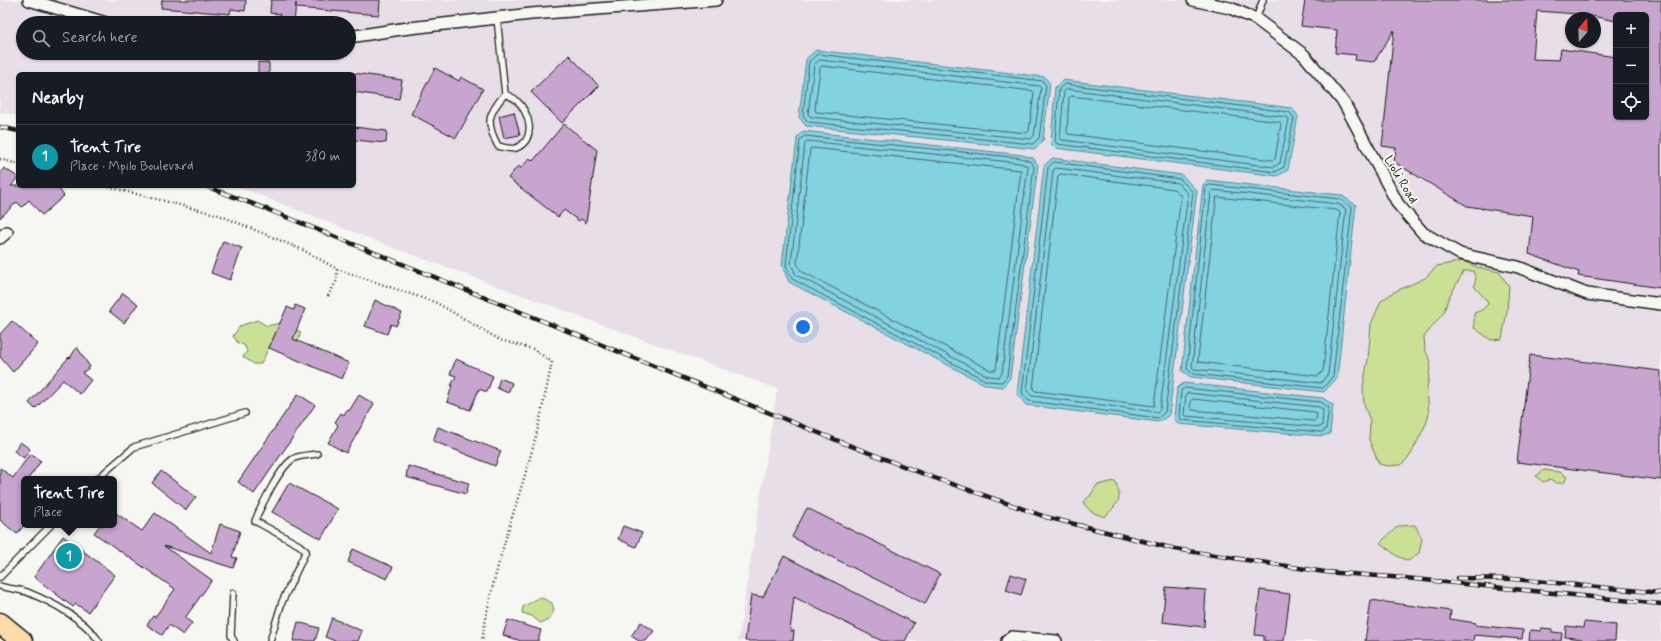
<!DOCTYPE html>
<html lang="en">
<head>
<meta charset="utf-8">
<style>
  :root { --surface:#171b24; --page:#242831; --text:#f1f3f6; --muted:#9ea1a6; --line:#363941; --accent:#7c3aed }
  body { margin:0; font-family:Mynerve,sans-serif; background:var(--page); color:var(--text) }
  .controls { position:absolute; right:12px; top:12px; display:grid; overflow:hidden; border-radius:6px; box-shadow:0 1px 3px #0004 }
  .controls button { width:36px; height:36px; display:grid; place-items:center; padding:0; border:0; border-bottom:1px solid var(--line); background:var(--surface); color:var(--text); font:20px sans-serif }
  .compass { position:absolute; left:1565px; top:12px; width:36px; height:36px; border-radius:50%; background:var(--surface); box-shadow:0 1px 3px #0004; rotate:19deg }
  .you { position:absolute; left:803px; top:327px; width:14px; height:14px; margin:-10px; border:3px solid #fff; border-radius:50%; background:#1a73e8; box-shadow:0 0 0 6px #1a73e833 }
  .badge { display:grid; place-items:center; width:26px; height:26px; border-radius:50%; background:var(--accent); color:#fff; font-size:13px; font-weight:700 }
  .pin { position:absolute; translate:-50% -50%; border:2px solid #fff; box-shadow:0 1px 4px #0006 }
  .popup { position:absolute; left:21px; top:476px; width:96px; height:52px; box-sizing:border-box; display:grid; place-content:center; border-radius:6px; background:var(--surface); filter:drop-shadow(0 1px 3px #0005); font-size:13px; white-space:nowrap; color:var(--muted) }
  .popup b { font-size:15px; color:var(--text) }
  .popup::after { content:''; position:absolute; left:50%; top:100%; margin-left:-8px; border:8px solid transparent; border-top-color:var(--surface) }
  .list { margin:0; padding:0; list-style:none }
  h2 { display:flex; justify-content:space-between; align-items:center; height:52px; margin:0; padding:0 16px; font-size:17px }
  h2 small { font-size:13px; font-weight:400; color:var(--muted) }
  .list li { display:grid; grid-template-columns:26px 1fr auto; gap:12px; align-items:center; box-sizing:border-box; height:64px; padding:0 16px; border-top:1px solid var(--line) }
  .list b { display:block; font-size:15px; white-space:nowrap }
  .list p { margin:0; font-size:13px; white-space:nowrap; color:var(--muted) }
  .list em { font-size:13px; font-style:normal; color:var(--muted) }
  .icon { flex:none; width:22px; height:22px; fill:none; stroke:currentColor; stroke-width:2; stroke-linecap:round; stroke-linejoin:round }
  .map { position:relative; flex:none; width:1661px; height:641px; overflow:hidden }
  .search { position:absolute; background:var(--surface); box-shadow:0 1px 3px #0004; left:16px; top:16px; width:340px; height:44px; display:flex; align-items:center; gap:10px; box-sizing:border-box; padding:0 14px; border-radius:22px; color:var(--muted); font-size:15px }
  .panel { position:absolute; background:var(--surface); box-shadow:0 1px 3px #0004; left:16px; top:72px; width:340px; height:116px; border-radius:6px }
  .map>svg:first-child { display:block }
  .built { fill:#e8dee8; fill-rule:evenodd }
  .green { fill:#c9e095; stroke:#727e58 }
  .water { fill:#83d2e1; stroke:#5a8992 }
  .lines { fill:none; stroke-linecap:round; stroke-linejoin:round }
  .shore { stroke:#45656b; stroke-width:1 }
  .building { fill:#c7a5cf; stroke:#1c1c1c; fill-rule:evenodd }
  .lane-casing { stroke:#1c1c1c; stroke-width:8 }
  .street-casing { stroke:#1c1c1c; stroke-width:14 }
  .highway-casing { stroke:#1c1c1c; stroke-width:23 }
  .path { stroke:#1c1c1c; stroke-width:2.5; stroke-dasharray:1 3; stroke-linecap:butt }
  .lane { stroke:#f6f6f2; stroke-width:5.5 }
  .street { stroke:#f6f6f2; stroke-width:11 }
  .highway { stroke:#fddcac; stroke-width:20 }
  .rail-casing { stroke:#1c1c1c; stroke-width:4.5 }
  .rail { stroke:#f6f6f2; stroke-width:3; stroke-dasharray:9; stroke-linecap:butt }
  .labels { text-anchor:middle; stroke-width:4; stroke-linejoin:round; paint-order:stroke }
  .street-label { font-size:13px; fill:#1c1c1c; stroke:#f6f6f2 }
</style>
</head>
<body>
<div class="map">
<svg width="1661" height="641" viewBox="0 0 1661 641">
  <rect width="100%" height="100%" fill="#f6f6f2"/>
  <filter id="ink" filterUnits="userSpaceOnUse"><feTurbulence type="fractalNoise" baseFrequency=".025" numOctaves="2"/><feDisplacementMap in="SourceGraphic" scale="8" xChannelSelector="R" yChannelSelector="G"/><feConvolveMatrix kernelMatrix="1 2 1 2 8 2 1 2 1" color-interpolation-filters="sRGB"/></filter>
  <g filter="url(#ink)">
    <path class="built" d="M0,0h1661v641h-923l39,-252 -383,-141 -158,-62h118v-112h-336v42l-18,-4zM1616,15h30v102h-30zM1571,18h24v24h-24zM23,23h326v30h-326z"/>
    <path class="green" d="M1463,261l14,6 22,5 10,14 -2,25 -5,28 -11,1 -17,-12v-15l8,-3 6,-6 -1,-3 -13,-15 2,-8 -3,-7h-9l-16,28 -4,13 -20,25 1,13 6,11 -4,28 2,25 -3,10 -16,32 -9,9 -13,1 -9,-2 -10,-24 1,-19 -6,-17 -1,-18 5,-27 3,-35 10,-23 13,-9 31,-14 12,-12z
      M257,320l10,6 13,-3 21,9 -3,9 -22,-9 -15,32h-7l-11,-7 4,-6 -3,-6 -6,-2 -5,-7 7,-10z
      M1544,470l16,2 7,5 -3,6h-7l-8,-3 -6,2 -7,-6z
      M1115,481c9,20 2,22 -10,36 -10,-3 -17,-6 -22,-15l7,-6 7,-11z
      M1415,525l7,14 -3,14 -11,8 -11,-5 -17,-13 18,-17z
      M540,597l12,6 2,7 -5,10 -9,3 -8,-7 -10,-3 1,-6z"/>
    <path class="water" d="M816,50l229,27 5,7 -7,56 -7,9 -230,-23 -7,-9 7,-58z
      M1063,80l229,28 6,8 -10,54 -11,6 -222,-28 -4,-4 4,-57z
      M803,131l219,24 11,3 5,7 -28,213 -7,9 -17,-2 -197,-103 -7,-16 15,-128z
      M1052,158l130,17 15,16 -28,224 -10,7 -133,-17 -9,-11 27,-228z
      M1207,180l134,15 15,10 -19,173 -13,14 -133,-15 -9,-6 21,-186z
      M1184,383l139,15 10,7 -3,29 -8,2 -144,-12 -4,-6 3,-30z"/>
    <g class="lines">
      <path class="shore" d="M818,54l225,27 3,5 -7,52 -6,6 -225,-22 -5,-7 6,-53z
        M820,60l219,26 2,2 -7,48 -3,3 -220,-22 -3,-3 6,-49z
        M822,66l211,25 1,2 -5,38 -2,2 -211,-21 -1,-3 5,-41z
        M1065,84l224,28 5,6 -10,49 -9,5 -218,-28 -2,-3 4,-52z
        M1067,89l220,28 2,2 -9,44 -6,4 -212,-27 -2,-2 4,-46z
        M1071,96l209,26 1,2 -6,35 -3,1 -204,-26 -1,-2 2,-34z
        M805,136l216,22 10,4 3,5 -27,209 -5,6 -15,-1 -195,-102 -6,-14 14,-125z
        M807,141l213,22 8,3 -26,207 -3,4 -11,-1 -192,-101 -5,-11 14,-121z
        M812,148l209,22 -25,200h-6l-189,-99 -4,-8 13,-114z
        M1054,162l126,17 13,13 -28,220 -7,6 -129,-17 -7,-8 26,-225z
        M1056,168l122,15 10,11 -28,215 -3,3 -125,-16 -5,-5 26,-220z
        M1061,174l113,15 7,7 -27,210 -119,-15 -2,-2 25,-213z
        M1210,185l130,14 12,8 -19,169 -10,12 -130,-14 -6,-5 19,-182z
        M1213,190l125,14 8,5 -18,165 -7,9 -127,-14 -2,-2 19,-175z
        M1217,197l119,13 4,2 -17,159 -5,5 -120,-14z
        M1185,388l136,14 8,6 -3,22 -5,2 -140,-12 -2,-3 2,-26z
        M1188,393l131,14 4,3 -1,16 -2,1 -135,-11 -1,-2 2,-19z
        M1193,399l122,13 2,2 -1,5 -2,2 -122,-11 -2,-2 1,-7z"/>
    </g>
    <path class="building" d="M162,0h84l-1,11 -14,-2 -1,5 -69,-6z
      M271,0h109l-1,15 -83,-7v-5l-2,20h-15l1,-9 -10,-1z
      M1305,0h356v288l-83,-12 1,-4 -50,-18 4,-38 -66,-10 -73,-44 2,-14 -14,-2 12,-116 -20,32 -19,-2 1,-5 -21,-2 2,-23 -36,-4zM1537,11l40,3v-1l39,8v-6h30v102h-30v-60l-55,-8 -2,11 -26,-1z
      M569,55l30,31 -37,37 -31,-31z
      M258,62l11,1v11h-11z
      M435,68l24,13 2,-4 22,12 -27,49 -45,-24z
      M354,73l48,7 -3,19 -45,-7z
      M514,112l6,23 -16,3 -5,-22z
      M564,124l33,26 -11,73 -5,-4 -2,2 -15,-11 -6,7 -50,-39 10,-12 3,2 9,-10 3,3z
      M354,127l33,4 -1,12 -32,-3z
      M4,168l14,9 -7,9h46l7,10 -22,19 -13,-15 -7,7 -5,-5 -17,16v-45z
      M223,241l19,7 -12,32 -19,-7z
      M123,293l15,11 -14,19 -15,-12z
      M375,300l27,13 -6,13 -5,-2 -4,10 -22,-8z
      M295,305l10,4 -12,30 56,24 -7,16 -73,-31 18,-41 7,3z
      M12,321l26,23 -25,28 -13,-15v-23z
      M77,347l13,20 -8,6 9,7 -11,14 -17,-14 -28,29 -6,-6 40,-46 1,1z
      M1530,355l131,16v109l-144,-18z
      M456,359l37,17 -6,16 -8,-3 -9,21 -23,-8 5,-16h-1l5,-10 -6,-2z
      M500,378l12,5 -4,10 -11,-5z
      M298,394l17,11 -61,89 -16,-12z
      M359,395l15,9 -28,49 -18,-10 10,-18 -3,-3 6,-9 3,2 3,-6 2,2z
      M438,427l63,24 -6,15 -62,-25z
      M20,442l10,7 -6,9 -10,-7z
      M30,454l11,7 -13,18h-4v46l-7,9 -17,-14v-52l13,10z
      M408,466l61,17 -3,11 -60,-17z
      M161,471l35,26 -10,13 -34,-27z
      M289,483l49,26 -17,30 -49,-27z
      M807,508l133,66 -15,30 -133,-67z
      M114,512l28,19 13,-18 56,40 9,-29 20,7 -8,26 5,1 -4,10 -69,-22 48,34 -27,38 7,5 -9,12 -14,-10 -7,10 -15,-10 6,-9 2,1 20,-28 -81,-56 6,-8h14z
      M623,526l19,7 -6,14 -18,-8z
      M63,536l52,39 -27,37 -12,-8 -3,3 -39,-30z
      M353,549l40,18 -6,12 -39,-17z
      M784,556l130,67 -9,18h-23l-88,-44 -4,34h4l-1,10h-48l6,-46 12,2z
      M1011,574l15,5 -5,16 -15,-5z
      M1166,587l40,3 -2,37 -42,-5z
      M1260,590l30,4 -6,47h-20v-5l-9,-1z
      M1371,600l80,11 -1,8 26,4 -1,2 48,5 -1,9 -48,-4 -1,6h-108z
      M332,618l30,13 -4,10h-23l-10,-4z
      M508,620l33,10 -3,11h-17l-18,-6z
      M298,622l21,6 -4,13h-22z
      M641,622l13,9 -8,10h-7l-8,-5z
      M1584,622l32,3 -1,16h-33v-2l-17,-2 1,-11 17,2z
      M1541,628l11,1v3l10,1 -1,8h-32l1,-11 11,1z"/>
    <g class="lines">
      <g class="lane-casing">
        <path id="lane" d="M497,18l8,76c-17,20 -20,28 -7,52 5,1 13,4 18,2 21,-8 14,-36 0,-48 -3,-3 -7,-4 -11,-6
          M1256,19l7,-19
          M97,479l37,-32 111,-34
          M0,577l51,-52
          M0,586c9,3 18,3 27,6 25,10 57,27 72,49
          M233,593l-2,43 3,5
          M270,641l12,-39 24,-51 -7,-6 -44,-24c6,-15 25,-54 38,-62 5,-4 18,-4 24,-5"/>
      </g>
      <g class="street-casing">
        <path id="street" d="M29,0l77,23
          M1193,0l37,8 26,11 48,36 40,48 54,101 25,29 37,21 58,13 69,27 74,10
          M349,37l52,-8 130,-15 185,-14
          M0,238l7,-6
          M1007,641l5,-4 44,4"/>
      </g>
      <g class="highway-casing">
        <path id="highway" d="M0,623l22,18"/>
      </g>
      <path class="path" d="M0,159l18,5
        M105,186l114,29 84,35 34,19v11l-10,18
        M337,269l100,34 63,37 33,9 19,13c-5,24 -10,49 -16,74 -18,68 -44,135 -54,205"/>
      <use href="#lane" class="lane"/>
      <use href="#street" class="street"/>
      <use href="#highway" class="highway"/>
      <g class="rail-casing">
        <path id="rail" d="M0,127l18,4
          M205,186l64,24 577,234 83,32 117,41 129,32 150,23 80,6 256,26
          M1457,578l56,1 148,14"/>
      </g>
      <use href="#rail" class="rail"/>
    </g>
  </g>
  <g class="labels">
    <g class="street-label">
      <text transform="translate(1402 179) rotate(59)" y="5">Lioli Road</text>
    </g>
  </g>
</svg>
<div class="controls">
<button>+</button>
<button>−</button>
<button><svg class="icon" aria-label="locate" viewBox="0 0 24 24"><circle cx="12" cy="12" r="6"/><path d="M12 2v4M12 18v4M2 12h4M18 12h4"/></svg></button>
</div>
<svg class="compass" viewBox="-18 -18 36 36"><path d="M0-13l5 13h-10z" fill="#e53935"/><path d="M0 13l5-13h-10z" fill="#9ea1a6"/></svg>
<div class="you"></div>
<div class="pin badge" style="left:69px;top:556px;background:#0f9aa8">1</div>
<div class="popup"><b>Trent Tire</b>Place</div>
<div class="search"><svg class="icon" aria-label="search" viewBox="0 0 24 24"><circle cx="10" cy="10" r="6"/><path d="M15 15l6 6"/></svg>Search here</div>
<section class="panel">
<h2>Nearby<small></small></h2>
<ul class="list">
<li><span class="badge" style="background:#0f9aa8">1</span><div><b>Trent Tire</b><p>Place · Mpilo Boulevard</p></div><em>380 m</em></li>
</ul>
</section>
</div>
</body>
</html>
